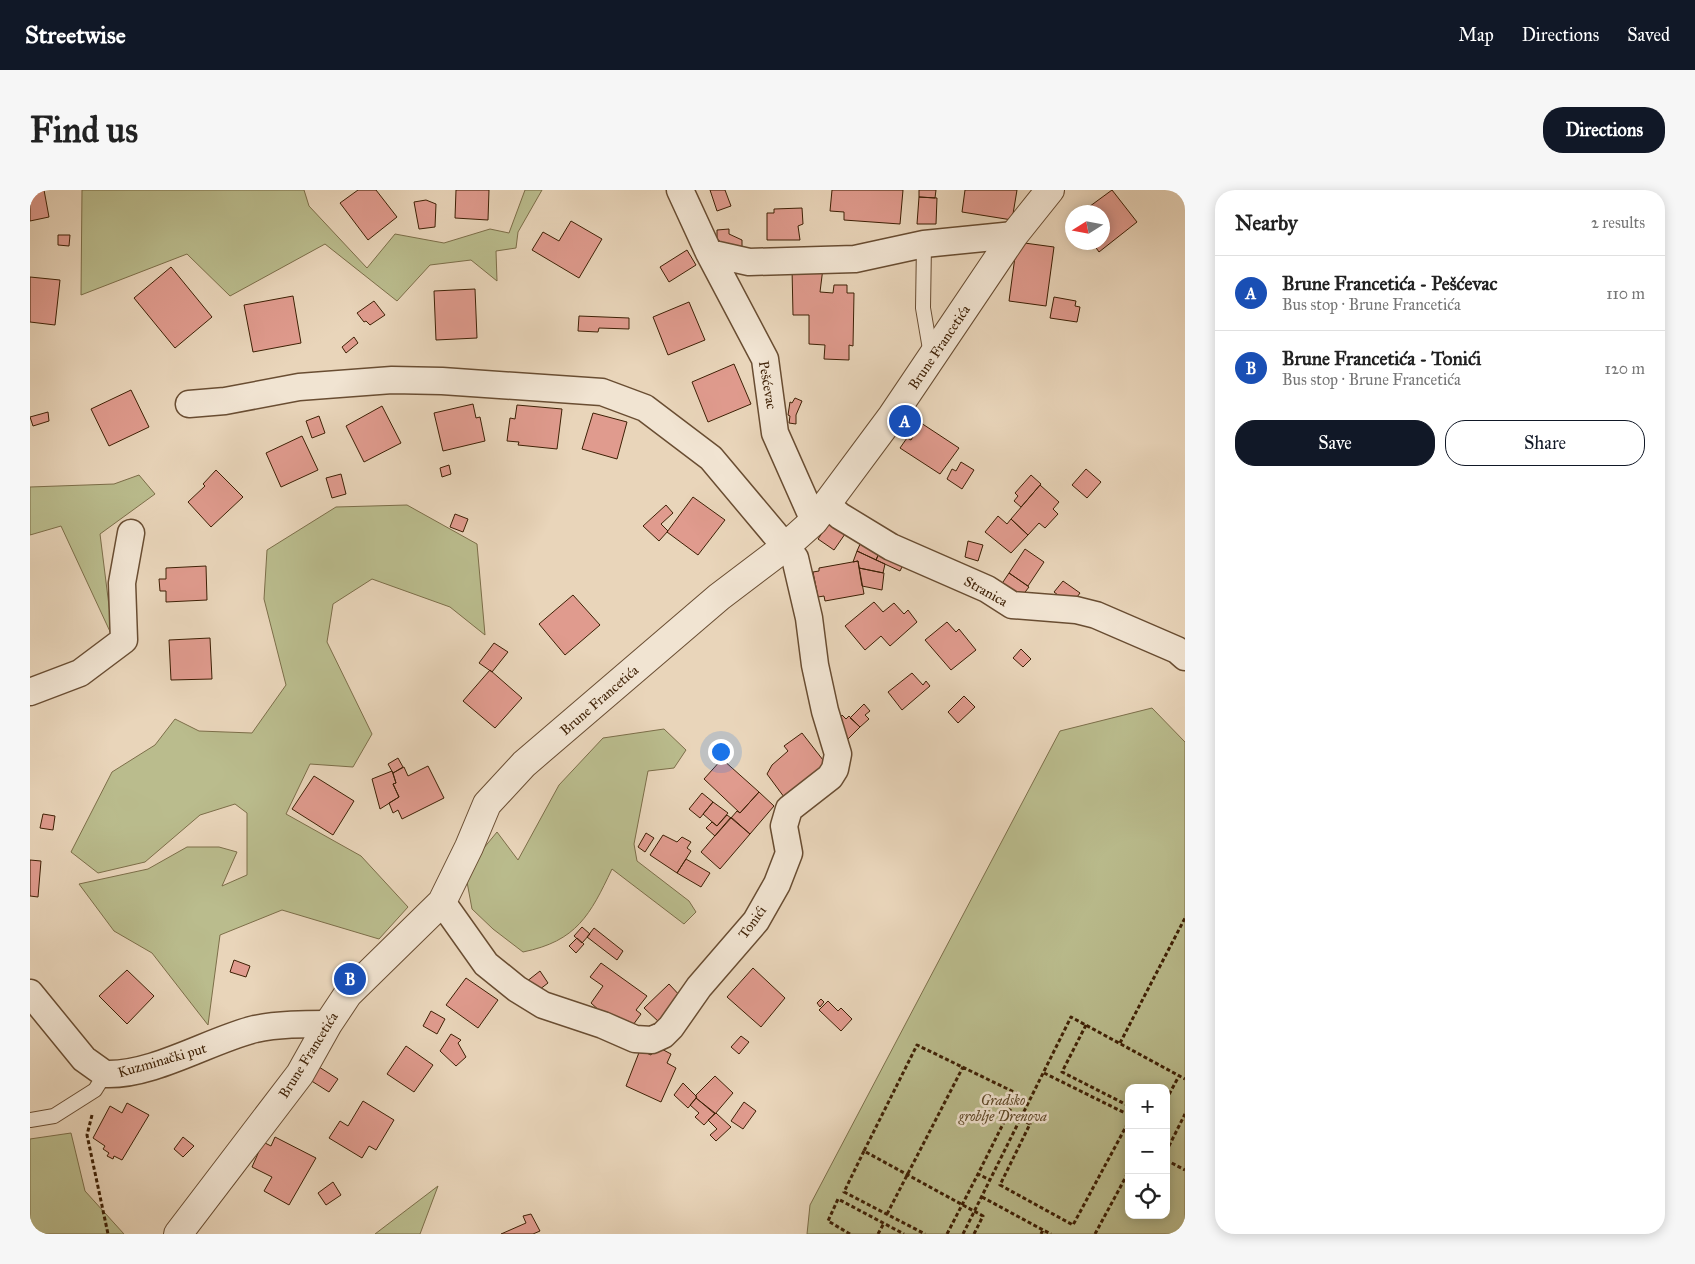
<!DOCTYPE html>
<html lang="en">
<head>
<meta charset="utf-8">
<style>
  :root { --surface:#fff; --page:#f6f6f6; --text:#222; --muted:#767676; --line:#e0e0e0; --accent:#111827 }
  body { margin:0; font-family:"IM FELL Great Primer",serif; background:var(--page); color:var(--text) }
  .controls { position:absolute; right:15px; bottom:15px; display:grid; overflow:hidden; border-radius:10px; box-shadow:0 2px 12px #0003 }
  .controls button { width:45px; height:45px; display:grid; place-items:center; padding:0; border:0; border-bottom:1px solid var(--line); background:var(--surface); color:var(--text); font:25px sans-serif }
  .compass { position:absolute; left:1035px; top:15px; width:45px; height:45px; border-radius:50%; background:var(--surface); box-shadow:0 2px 12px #0003; rotate:259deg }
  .you { position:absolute; left:690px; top:561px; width:18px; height:18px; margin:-12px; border:4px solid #fff; border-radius:50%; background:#1a73e8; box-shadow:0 0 0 8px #1a73e833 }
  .badge { display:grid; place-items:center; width:32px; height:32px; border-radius:50%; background:var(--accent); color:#fff; font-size:16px; font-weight:700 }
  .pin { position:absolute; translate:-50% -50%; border:2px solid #fff; box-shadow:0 1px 5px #0006 }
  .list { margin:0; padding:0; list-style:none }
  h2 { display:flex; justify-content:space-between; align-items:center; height:65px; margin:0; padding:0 20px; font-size:21px }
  h2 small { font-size:16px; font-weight:400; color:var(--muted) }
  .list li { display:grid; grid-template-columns:32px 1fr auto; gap:15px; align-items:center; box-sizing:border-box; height:75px; padding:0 20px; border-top:1px solid var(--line) }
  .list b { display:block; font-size:19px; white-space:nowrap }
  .list p { margin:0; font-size:16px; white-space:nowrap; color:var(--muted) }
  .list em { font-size:16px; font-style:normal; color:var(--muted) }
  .actions { display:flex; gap:10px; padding:15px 20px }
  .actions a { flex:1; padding:11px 0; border:1px solid var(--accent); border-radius:20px; text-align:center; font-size:18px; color:var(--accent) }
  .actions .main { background:var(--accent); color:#fff }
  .icon { flex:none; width:28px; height:28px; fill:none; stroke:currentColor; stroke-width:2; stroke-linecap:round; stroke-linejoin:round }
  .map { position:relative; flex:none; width:1155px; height:1044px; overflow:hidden; border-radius:20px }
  header { display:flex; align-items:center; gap:30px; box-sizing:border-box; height:70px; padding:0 25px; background:var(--accent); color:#fff }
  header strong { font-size:24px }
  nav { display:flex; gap:28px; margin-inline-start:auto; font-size:18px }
  .intro { display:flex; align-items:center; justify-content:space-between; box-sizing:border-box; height:120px; padding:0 30px }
  h1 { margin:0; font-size:35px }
  .button { padding:12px 22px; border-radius:20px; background:var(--accent); color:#fff; font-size:18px; font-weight:700 }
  main { display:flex; gap:30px; padding:0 30px }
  aside { flex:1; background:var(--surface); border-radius:20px; box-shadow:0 2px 12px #0003 }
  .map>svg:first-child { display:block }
  .green { fill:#babc8d; stroke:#7c6e49; fill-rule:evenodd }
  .building { fill:#e09b8e; stroke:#3e2005 }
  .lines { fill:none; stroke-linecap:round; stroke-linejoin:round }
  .service-casing { stroke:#694d32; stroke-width:16 }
  .minor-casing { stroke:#694d32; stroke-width:29 }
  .tertiary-casing { stroke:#694d32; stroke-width:30 }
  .path { stroke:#3e2005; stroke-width:3; stroke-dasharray:4 2.5; stroke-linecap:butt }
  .service { stroke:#f1e4d2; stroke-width:14 }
  .minor { stroke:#f1e4d2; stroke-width:26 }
  .tertiary { stroke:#f1e4d2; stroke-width:28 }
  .labels { text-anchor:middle; stroke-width:5; stroke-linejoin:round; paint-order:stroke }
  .street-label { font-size:14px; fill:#3e2005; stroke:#f1e4d2 }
  .park-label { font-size:14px; font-style:italic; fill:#5d4727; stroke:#f1e4d2 }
</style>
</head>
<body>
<header>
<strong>Streetwise</strong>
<nav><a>Map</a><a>Directions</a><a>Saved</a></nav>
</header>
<div class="intro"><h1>Find us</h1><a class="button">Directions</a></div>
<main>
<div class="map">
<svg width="1155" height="1044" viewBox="0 0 1155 1044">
  <rect width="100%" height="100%" fill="#e9d5ba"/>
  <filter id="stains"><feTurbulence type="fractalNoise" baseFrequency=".004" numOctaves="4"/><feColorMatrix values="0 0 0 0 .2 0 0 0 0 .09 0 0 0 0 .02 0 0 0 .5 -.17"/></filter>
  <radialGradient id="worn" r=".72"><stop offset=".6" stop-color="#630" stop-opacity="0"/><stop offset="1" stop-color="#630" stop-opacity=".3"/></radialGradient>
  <path class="green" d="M52,0h222l5,16 58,62 28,-34 49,9 46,-14 19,4 16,-43h17l-24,42 -2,16 -20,3 1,30 -26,-21 -41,5 -33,36 -72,-57 -95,52 -43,-42 -106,41z
    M109,285l16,19 -55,40 13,104 -52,-112 -31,9v-48l84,-3z
    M377,315l70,39 8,91 -35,-28 -78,-28 -39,25 -6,38 45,92 -19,33 -43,-3 -24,50 75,42 47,51 -29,32 -97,-29 -62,25 -12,90 -56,-72 -38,-22 -35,-47 69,-15 39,-22h32l18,5 -15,34 25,-11v-62l-12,-9 -35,11 -55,47 -47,11 -27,-21 41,-80 43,-27 20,-26 24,12 53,2 34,-48 -22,-86 3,-49 69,-43z
    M1122,518l33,34v492h-378l3,-29 250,-474zM1099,898h37v127h-37z
    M634,539l22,21 -12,18 -26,3 -14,73 3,17 52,40 7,11 -12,12 -72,-55c-22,46 -35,72 -89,83l-30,-23 -21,-20 -7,-38 32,-39 21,28 41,-75 44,-47z
    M41,943l14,58 39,43h-94v-95z
    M408,996l-18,48h-45z"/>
  <path class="building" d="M0,0h14l5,27 -19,4z
    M328,0h18l21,27 -29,23 -28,-37z
    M426,0h33l-1,30 -33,-2z
    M680,0h15l6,16 -14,5z
    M802,0h71l-3,34 -56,-4v-8l-14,-1z
    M889,0h17l-1,8 -16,-1z
    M935,0h52l-5,30 -50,-8z
    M1082,0l25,32 -38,30 -7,-10h10v-30h-20z
    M889,7l18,1 -1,26h-19z
    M396,10l10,4 -1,23 -16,2 -5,-27z
    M772,18l1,16 -5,2 2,14h-33v-27h7v-4z
    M541,31l31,18 -23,39 -47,-28 11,-18 16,9z
    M699,39v5l13,6v11l-16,-5 -9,-7v-9z
    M28,45h12l-1,11 -11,-1z
    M987,52l37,5 -8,59 -37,-5z
    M657,60l9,15 -27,17 -9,-15z
    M141,77l41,50 -37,31 -41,-50z
    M762,78h31l-3,24 13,1 1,-8h13v8h7l-1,53 -4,-1v15l-25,-1 1,-14 -16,-1v-29h-16z
    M0,87l30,3 -5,45 -25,-3z
    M445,99l2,49 -41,2 -2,-49z
    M263,106l8,47 -48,9 -9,-47z
    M1024,107l22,4 -1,5 5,1 -3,15 -27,-4z
    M344,111l11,14 -15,10 -4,-4 -2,1 -7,-9z
    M659,112l16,38 -37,15 -15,-38z
    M549,126l50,2v11l-30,-1 -1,4 -20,-1z
    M324,147l4,6 -12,10 -4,-6z
    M704,174l17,40 -43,18 -16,-40z
    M101,200l18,37 -40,19 -18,-37z
    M765,208l7,3 -6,14v9l-7,-1 1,-7 -2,-1 2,-13 2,1z
    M443,214l3,14 4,-1 5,24 -42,10 -9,-38z
    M487,215l45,4 -5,40 -39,-4 1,-3 -12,-1 3,-23 5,1z
    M352,216l19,37 -37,19 -18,-36z
    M18,222l1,9 -16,5 -3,-9z
    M563,223l34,9 -10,37 -35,-10z
    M289,226l6,17 -13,5 -6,-17z
    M891,233l38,25 -19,26 -40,-26 7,-10 4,2z
    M272,246l16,34 -37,17 -15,-34z
    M931,272l13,8 -12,19 -15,-10 5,-10 4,2z
    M419,275l2,9 -9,3 -2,-9z
    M1056,279l15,13 -14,16 -15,-13z
    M186,280l27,27 -32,30 -23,-25 17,-16 -2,-2z
    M311,284l5,20 -14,4 -6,-20z
    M1001,285l10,9 -20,23 -7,-6 4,-5 -3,-3z
    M1010,295l19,17 -6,7 5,5 -13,14 -6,-5 -11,12 -17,-16z
    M663,307l32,23 -27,35 -31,-23z
    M636,315l7,8 -12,11 7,7 -9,10 -16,-15z
    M425,324l13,5 -5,13 -13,-5z
    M968,326l9,8 4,-5 17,16 -17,18 -26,-21z
    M799,333l16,11 -11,16 -16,-11z
    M938,351l15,4 -5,16 -13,-4z
    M831,352l19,9 -4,9 -19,-9z
    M995,359l19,13 -16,24 -19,-13z
    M827,361l28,13 -2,9 -24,-5 -1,-7 -5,1z
    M850,361l24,12 -4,8 -24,-11z
    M828,371l6,33 -39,7 -1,-5 -6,1 -5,-25 6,-1v-3z
    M176,376l1,34 -41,2v-11h-6l-1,-12h7v-11z
    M829,378l25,5 -2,17 -20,-4z
    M979,383l20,14 -10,13 -18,-15z
    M1033,391l17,12 -9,12 -17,-13z
    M543,405l27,30 -35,30 -26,-31z
    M844,412l9,10 11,-9 10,11 4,-4 9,12 -27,24 -9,-10 -16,14 -20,-24z
    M917,432l9,10 3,-3 17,21 -25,20 -26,-30z
    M180,448l2,41 -41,1 -2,-40z
    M464,453l14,9 -16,20 -13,-9z
    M991,459l10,10 -8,8 -10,-9z
    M460,480l32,28 -27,30 -32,-27z
    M882,483l11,12 3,-4 4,5 -28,24 -14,-18z
    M934,506l11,11 -17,16 -10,-11z
    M834,514l6,7 -5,4 4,4 -9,8 -10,-9z
    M812,525l4,4 3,-3 11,11 -13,13 -13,-16z
    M772,543l28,36 -43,32 -20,-27 5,-9 16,-14 -4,-5z
    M368,568l5,9 -10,6 -5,-9z
    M692,569l37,33 -19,21 -36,-34z
    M398,576l16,32 -42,21 -4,-9 -5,3 -4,-10 10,-6 -6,-13 3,-1 -3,-10 11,-6 4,9z
    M362,581l4,12 -3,1 6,13 -19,12 -8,-30z
    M284,586l40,25 -21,34 -41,-26z
    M729,602l15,14 -24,28 -19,-16 6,-7 3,2z
    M672,603l11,9 -13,16 -11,-9z
    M683,612l15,11 -11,13 -14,-12z
    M13,624l12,2 -2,14 -13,-2z
    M697,625l4,3 -16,18 -9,-8 6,-6 5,4z
    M701,627l19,17 -30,35 -19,-17z
    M616,643l8,5 -9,14 -7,-5z
    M633,645l14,7 5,-5 9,5 -4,6 4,3 -14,22 -27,-18z
    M656,669l24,14 -9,14 -24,-14z
    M0,670l11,1 -3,36 -8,-1z
    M552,737l8,7 -8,9 -8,-7z
    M564,738l29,23 -6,9 -30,-23z
    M547,748l7,6 -8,9 -7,-7z
    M204,770l16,6 -4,11 -16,-5z
    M571,773l46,33 -11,14 5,4 -8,11 -5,-4 -7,9 -30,-27 12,-17 -13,-9z
    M723,778l32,30 -24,29 -34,-30z
    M97,780l27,26 -27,28 -28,-28z
    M510,781l8,12 -13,10 -9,-11z
    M436,788l32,22 -20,28 -32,-23z
    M639,794l14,15 -23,24 -16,-15z
    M791,809l3,3 -4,5 -3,-4z
    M798,811l10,10 3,-3 11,11 -11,12 -22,-21z
    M401,821l14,8 -8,15 -14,-8z
    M421,844l10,6 -3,3 8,14 -10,9 -16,-15z
    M711,846l8,6 -10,12 -8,-7z
    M376,856l27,19 -19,27 -27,-18z
    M626,856l15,8 -4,9 9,5 -15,34 -35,-16 14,-36 11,5z
    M289,877l19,12 -9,13 -19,-12z
    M685,886l18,17 -18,21 -19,-16v-3z
    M653,893l14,14 -9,11 -14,-13z
    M666,908l19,15 -11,12 -9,-8 4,-4 -9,-8z
    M333,911l31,19 -18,30 -7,-4 -7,12 -33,-20 11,-17 8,5z
    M714,912l12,9 -13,18 -12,-8z
    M97,913l22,12 -27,45 -8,-4 -1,3 -6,-3 2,-3 -6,-4 2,-3 -12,-8 17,-32 12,7z
    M686,923l15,14 -15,14 -6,-6 7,-6 -9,-9z
    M153,947l11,9 -11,11 -9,-8z
    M245,947l41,21 -27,47 -25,-14 8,-14 -20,-10 11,-25 8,4z
    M303,992l8,13 -15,10 -8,-12z
    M501,1024l9,17 -7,3h-32l25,-11 -3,-7z"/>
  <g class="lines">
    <g class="service-casing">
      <path id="service" d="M894,54l-1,64 8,47
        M0,930l24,-4 41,-26 10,-16"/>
    </g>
    <g class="minor-casing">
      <path id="minor" d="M650,0l29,63 56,106 10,74 39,88
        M679,63l40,9 106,-3 69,-15 90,-9
        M159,214l36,-3 74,-14 93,-7 50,1 160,11 43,16 66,50 84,100 14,60 6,47 10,46 13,43 -3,15 -5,8 -41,32 -5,17 5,27 -12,31 -21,37 -57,66 -28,40 -8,8 -11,5 -17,-1 -32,-14 -60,-20 -26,-16 -31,-25 -44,-62
        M796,314l14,12 51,31 96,42 25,16 64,5 20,5 81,35 8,7
        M0,502l50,-19 44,-33 -2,-57 9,-50
        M0,803l54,66 21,15c48,2 105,-34 150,-45 23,-5 49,-5 73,-5"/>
    </g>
    <g class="tertiary-casing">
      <path id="tertiary" d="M148,1044l122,-160 28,-50 20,-30 94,-92 27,-55 18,-43 37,-40 195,-167 66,-50 29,-26 78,-105 122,-181 36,-45"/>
    </g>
    <path class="path" d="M1056,835l-24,47 67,34
      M1090,853l65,-125
      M1014,883l85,42
      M1136,910l13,-24
      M62,925l-5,20 21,99
      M991,929l9,5 -30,61 73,40 56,-104
      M834,961l-20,41 81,42
      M1136,962l19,-38
      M1136,970l19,10
      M952,1007l61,33
      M857,1024l76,-147
      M820,1044l-22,-13 10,-22 66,35
      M848,1044l6,-11
      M917,1044l31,-60
      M933,1044l108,-217 114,62
      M944,1044l9,-18 -119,-65 53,-106 101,49 -40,80 12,6
      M1011,1044l2,-4 8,4
      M1065,1044l34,-63"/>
    <use href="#service" class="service"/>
    <use href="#minor" class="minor"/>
    <use href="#tertiary" class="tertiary"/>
  </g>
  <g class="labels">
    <g class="street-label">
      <text transform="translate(909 157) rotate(-56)" y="5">Brune Francetića</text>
      <text transform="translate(738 195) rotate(80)" y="5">Pešćevac</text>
      <text transform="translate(956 401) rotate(29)" y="5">Stranica</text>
      <text transform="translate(569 510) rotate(-41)" y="5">Brune Francetića</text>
      <text transform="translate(722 732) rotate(-54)" y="5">Tonići</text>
      <text transform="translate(278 865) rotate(-58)" y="5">Brune Francetića</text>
      <text transform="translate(132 870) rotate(-16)" y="5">Kuzminački put</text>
    </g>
    <g class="park-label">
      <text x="973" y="915">Gradsko<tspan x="973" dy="16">groblje Drenova</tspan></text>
    </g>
  </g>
  <rect width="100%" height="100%" filter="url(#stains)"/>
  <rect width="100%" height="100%" fill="url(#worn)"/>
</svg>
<div class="controls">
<button>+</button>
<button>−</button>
<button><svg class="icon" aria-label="locate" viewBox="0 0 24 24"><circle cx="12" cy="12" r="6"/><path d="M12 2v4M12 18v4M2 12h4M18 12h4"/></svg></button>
</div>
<svg class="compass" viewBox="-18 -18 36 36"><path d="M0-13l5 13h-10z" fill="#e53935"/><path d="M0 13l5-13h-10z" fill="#767676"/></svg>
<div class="you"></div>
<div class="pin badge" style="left:875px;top:231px;background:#1a4fb4">A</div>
<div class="pin badge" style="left:320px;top:789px;background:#1a4fb4">B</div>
</div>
<aside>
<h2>Nearby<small>2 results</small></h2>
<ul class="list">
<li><span class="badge" style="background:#1a4fb4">A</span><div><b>Brune Francetića - Pešćevac</b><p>Bus stop · Brune Francetića</p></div><em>110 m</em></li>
<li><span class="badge" style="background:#1a4fb4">B</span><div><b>Brune Francetića - Tonići</b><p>Bus stop · Brune Francetića</p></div><em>120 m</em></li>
</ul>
<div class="actions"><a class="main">Save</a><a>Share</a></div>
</aside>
</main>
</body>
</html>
